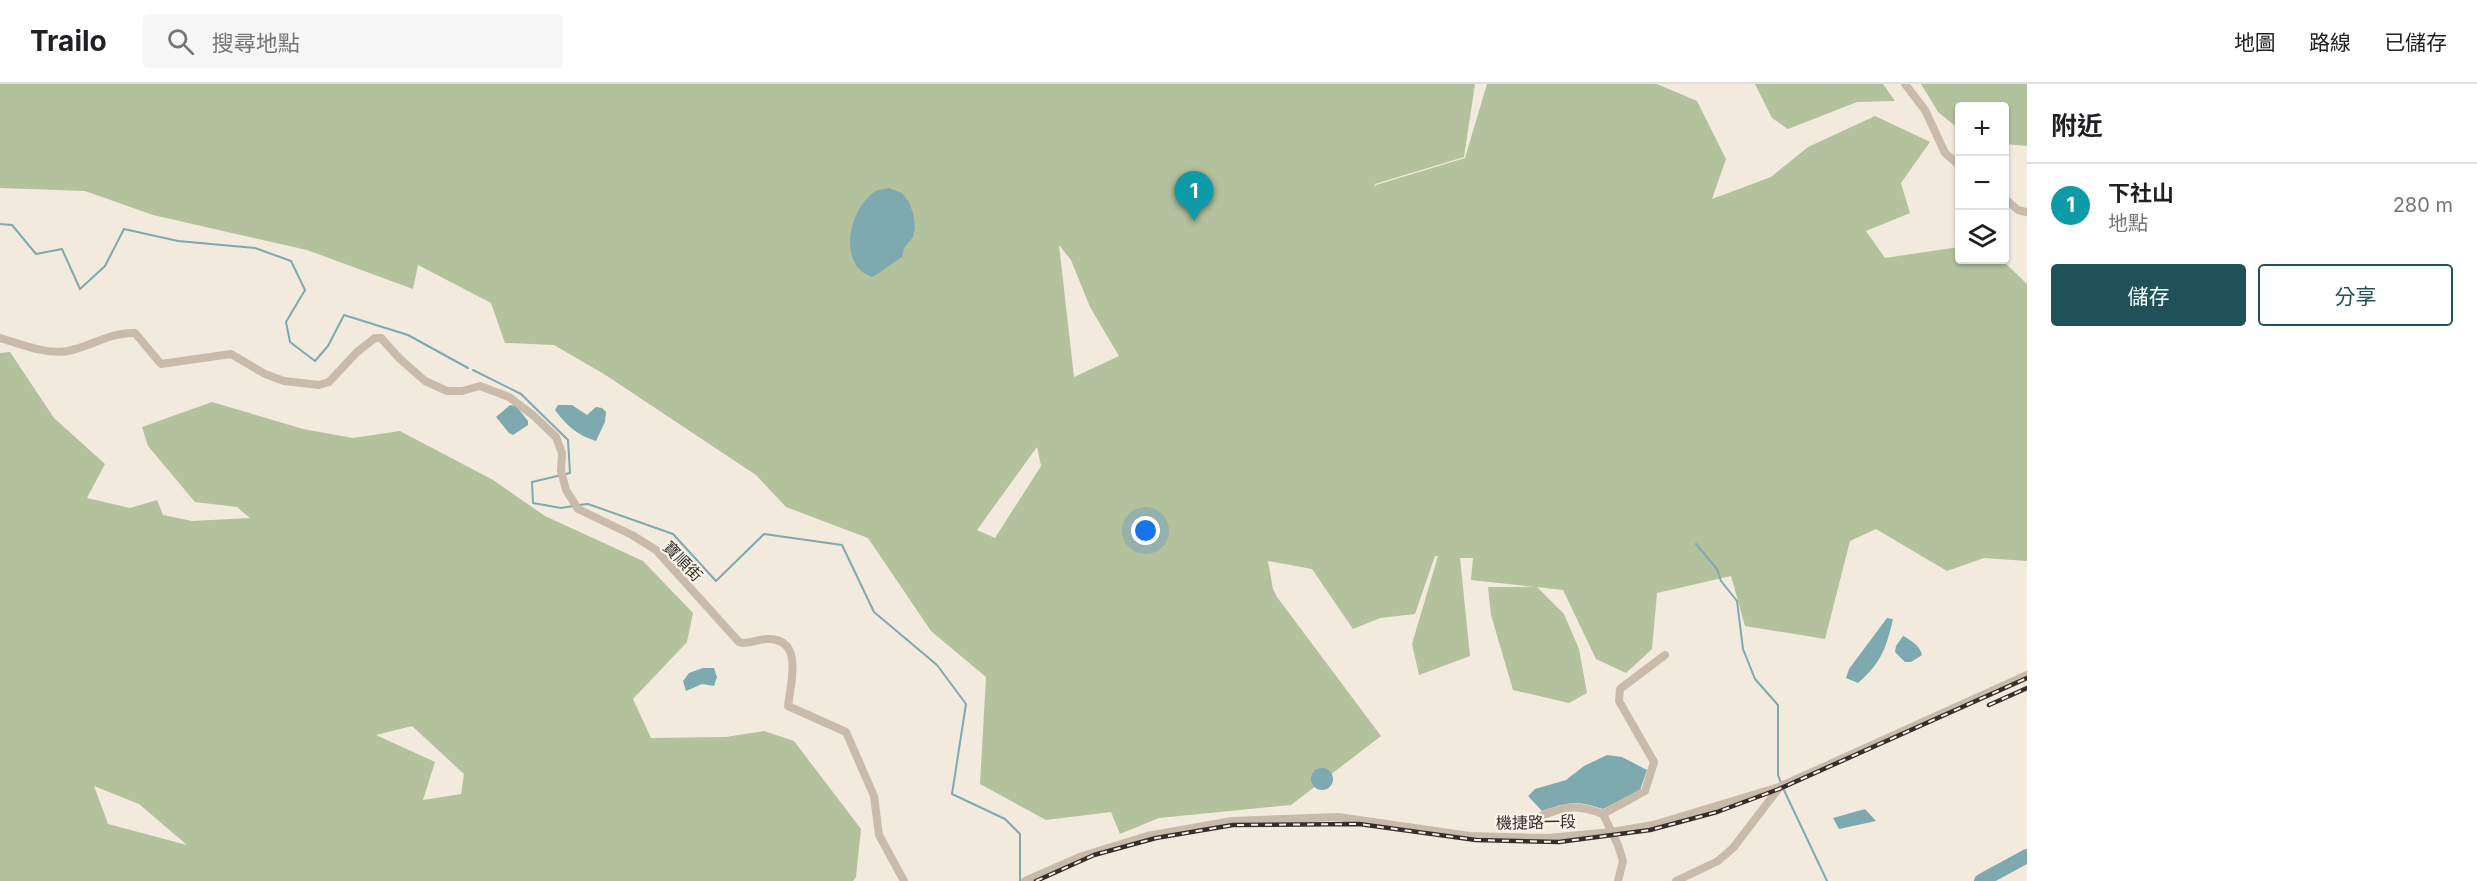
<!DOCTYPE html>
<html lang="zh-TW">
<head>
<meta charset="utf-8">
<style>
  :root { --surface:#fff; --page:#f6f6f6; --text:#202124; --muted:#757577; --line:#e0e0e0; --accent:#1f5158 }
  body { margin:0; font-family:Inter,"Noto Sans TC",sans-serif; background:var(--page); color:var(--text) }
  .controls { position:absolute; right:18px; top:18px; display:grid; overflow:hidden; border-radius:6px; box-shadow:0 2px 4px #0004 }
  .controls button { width:54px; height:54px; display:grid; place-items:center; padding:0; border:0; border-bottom:2px solid var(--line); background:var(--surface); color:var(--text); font:30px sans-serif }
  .you { position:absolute; left:1146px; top:447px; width:21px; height:21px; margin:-15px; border:4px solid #fff; border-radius:50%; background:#1a73e8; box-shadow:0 0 0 9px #1a73e833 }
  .badge { display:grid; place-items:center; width:39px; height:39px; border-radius:50%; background:var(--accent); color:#fff; font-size:20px; font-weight:700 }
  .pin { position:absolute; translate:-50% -50px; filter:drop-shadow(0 2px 3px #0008) }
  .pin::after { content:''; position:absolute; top:32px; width:21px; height:18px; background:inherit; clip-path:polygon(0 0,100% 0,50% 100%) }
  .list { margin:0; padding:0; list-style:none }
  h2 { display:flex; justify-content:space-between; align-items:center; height:78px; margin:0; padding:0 24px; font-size:26px }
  h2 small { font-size:20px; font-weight:400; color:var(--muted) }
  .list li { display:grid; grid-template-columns:39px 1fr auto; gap:18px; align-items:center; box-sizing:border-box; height:84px; padding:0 24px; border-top:2px solid var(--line) }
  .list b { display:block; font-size:22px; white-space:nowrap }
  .list p { margin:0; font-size:20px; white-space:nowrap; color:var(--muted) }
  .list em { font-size:20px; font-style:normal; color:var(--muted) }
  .actions { display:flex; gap:12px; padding:18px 24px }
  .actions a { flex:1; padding:14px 0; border:2px solid var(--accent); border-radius:6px; text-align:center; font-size:21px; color:var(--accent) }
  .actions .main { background:var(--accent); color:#fff }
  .icon { flex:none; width:33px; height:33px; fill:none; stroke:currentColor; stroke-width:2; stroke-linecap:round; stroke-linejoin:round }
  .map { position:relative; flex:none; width:2027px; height:797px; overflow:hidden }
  header { display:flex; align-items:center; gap:36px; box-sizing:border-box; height:84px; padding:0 30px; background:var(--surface); border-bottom:2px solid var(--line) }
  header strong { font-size:28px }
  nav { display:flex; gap:33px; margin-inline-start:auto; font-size:21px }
  .search { width:420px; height:54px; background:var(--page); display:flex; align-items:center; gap:15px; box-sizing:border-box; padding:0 21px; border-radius:6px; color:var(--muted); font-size:22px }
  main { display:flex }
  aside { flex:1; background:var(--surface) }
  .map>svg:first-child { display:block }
  .green { fill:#b3c19d; fill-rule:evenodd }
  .water { fill:#7da9af }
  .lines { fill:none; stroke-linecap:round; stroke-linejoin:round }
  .stream { stroke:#7da9af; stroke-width:2 }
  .river { stroke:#7da9af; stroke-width:14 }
  .street { stroke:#cabaa9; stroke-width:8 }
  .rail-casing { stroke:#372e29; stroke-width:4.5 }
  .rail { stroke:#f9f3ea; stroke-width:2; stroke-dasharray:7; stroke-linecap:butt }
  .labels { text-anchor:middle; stroke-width:4.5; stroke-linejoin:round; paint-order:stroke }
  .street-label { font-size:16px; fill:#372e29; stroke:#f9f3ea }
</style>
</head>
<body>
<header>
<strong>Trailo</strong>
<div class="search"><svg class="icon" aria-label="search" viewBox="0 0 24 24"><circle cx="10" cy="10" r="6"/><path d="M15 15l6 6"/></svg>搜尋地點</div>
<nav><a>地圖</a><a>路線</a><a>已儲存</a></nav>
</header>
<main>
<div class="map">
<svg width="2027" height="797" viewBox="0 0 2027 797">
  <rect width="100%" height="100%" fill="#f2eadd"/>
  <path class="green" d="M0,0h1475l-11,73 -89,27 -1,4 2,-3 89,-27 22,-74h170l40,17 29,58 -14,40 59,-22 37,-30 67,-31 55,26 -29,41 9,30 -44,18 19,27 74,-11 1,13h42l25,24v277l-43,-3 -37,13 -71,-42 -26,12 -25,98 -80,-13 -14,-50 -74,17 -5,56 -26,24 -30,-14 -33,-69 -26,-3 27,27 15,35 8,44 -18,10 -56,-13 -22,-75 -3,-28h46l-63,-7 2,-22h-13l10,98 -51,19 -7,-31 26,-88h-3l-20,58 -35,4 -27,11 -41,-60 -44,-8 5,28 4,8 104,139 -90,69 -132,13 -39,16 -9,-22 -65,8 -66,-36 6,-107 -55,-46 -63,-93 -82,-31 -30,-32 -152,-101 -50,-29 -49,-2 -14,-40 -73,-38 -5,24 -106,-39 -154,-35 -68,-24 -85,-3zM1059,161l12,15 19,47 29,49 -45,21zM1037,363l4,19 -46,72 -18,-8z
    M1755,0h128l12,17 -38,1 -69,27 -16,-11z
    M1921,0h106v62l-22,-2 -1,-38h-44l-1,23 -21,-17z
    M10,268l44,66 51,46 -18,34 43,10 27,-8 6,15 29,6 58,-3 -13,-11 -42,-5 -47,-56 -6,-19 70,-25 91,27 50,9 47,-7 93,49 52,36 98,45 50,52 -6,29 -54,57 18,39 75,-1 38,-6 30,10 67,88 -5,48 -3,4h-853v-528zM412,642l52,48 -3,20 -38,6 12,-38 -59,-27zM94,702l45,18 48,41 -79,-21z"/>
  <path class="water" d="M889,104l13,5 7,9 4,11 2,15 -2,9 -9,11 -2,9 -29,20c-37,-10 -24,-70 3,-86 4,-2 9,-2 13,-3z
    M510,321l6,1 12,15v4l-15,10 -4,-2 -13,-16z
    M558,321h14l15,10 9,-8 6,1 4,4 -1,10 -9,19c-19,-6 -29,-15 -41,-31z
    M1887,534l6,1c-7,30 -12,44 -35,64l-12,-5 3,-9z
    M1903,552c8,4 17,10 19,19l-11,7h-6l-10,-10 1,-6z
    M703,584h11l3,9 -3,9 -12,-2 -16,7 -3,-10 6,-8z
    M1607,671l15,2 25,13 -7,20 -37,19c-26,-9 -36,-7 -61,2l-14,-15 7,-7 31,-9 18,-14z
    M1311 695a11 11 0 1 1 22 0a11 11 0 1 1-22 0Z
    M1865,725l11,12 -37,8 -6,-11z"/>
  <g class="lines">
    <path class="stream" d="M0,140l12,1 24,29 26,-5 18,40 25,-23 19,-37 54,12 77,7 36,13 14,29 -19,32 4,20 25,19 13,-15 16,-31 64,20 60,33
      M473,286l48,24 47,46 2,33 -38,9 1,21 28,5 12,-2
      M579,421l9,-1 85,30 43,47 48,-47 78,11 32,67 63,53 29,39 -14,90 53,25 15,15v47
      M1696,460l21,25 4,12 16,20 6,48 12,30 23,26v70l3,8
      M1783,704l44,93"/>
    <path class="river" d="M1981,797l46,-25"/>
    <path class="street" d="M1905,0l20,26 20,43 15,13
      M2004,114l14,12 9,2
      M0,254c21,6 47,17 68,13 24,-5 42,-19 67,-18l26,31 70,-10 34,20 19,7 35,4 10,-3 28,-30 18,-14h6l19,21 25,22 22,10h15l18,-5 29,11 25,19 22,21 6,16 -1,18 5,19 12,19 54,26 24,15 83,92c10,3 18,-3 28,-3 37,-1 24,43 21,67l58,26 28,64 5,39 25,46
      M1603,730l42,-23 9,-29 -35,-61 1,-12 45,-34
      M1603,730l15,31 5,16 -5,20
      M1541,732c25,-10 36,-12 62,-2
      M1025,797l57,-25 65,-20 85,-15 106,-4 132,19 78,2 64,-6 41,-7 126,-38 248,-112
      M1676,797l42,-20 15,-13 46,-60"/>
    <g class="rail-casing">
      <path id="rail" d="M1989,621l38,-17
        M1036,797l58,-26 62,-17 77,-13 126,-1 117,16 83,2 91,-12 67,-18 62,-23 248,-111"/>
    </g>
    <use href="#rail" class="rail"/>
  </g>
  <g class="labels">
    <g class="street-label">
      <text transform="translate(683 477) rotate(46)" y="6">寶順街</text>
      <text transform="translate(1536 738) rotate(-1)" y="6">機捷路一段</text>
    </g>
  </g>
</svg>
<div class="controls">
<button>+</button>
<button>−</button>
<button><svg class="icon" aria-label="layers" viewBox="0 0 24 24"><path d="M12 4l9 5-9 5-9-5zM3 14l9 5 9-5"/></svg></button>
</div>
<div class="you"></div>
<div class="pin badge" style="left:1194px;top:137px;background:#0f9aa8">1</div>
</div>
<aside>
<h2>附近<small></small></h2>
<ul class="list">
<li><span class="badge" style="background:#0f9aa8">1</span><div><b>下社山</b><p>地點</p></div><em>280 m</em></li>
</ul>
<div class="actions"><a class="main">儲存</a><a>分享</a></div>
</aside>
</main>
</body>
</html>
